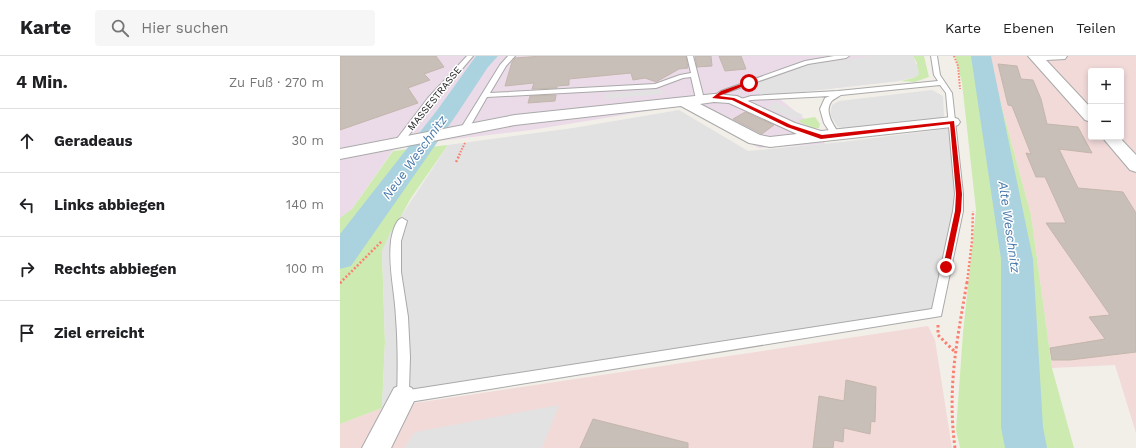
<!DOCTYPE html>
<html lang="de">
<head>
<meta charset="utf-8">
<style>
  :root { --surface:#fff; --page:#f6f6f6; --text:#202124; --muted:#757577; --line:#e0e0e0 }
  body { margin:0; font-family:"Work Sans",sans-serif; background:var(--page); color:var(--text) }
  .controls { position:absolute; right:12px; top:12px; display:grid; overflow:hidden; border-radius:4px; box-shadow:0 2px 6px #0003 }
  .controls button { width:36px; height:36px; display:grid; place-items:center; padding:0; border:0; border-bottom:1px solid var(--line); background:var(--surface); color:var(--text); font:20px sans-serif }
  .stop { position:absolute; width:12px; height:12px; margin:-9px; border:3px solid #d40000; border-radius:50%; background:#fff }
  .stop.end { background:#d40000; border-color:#fff; box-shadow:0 1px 4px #0008 }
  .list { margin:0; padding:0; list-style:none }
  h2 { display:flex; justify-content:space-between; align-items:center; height:52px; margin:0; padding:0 16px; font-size:17px }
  h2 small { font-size:13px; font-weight:400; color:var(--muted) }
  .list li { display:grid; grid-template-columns:26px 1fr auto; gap:12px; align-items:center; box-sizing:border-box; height:64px; padding:0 16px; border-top:1px solid var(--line) }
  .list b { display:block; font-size:15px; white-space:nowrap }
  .list em { font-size:13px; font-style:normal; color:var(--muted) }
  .icon { flex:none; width:22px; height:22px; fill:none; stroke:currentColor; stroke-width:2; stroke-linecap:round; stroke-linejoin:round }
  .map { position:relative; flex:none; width:796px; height:392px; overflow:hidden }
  header { display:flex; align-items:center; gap:24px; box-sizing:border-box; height:56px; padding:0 20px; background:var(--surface); border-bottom:1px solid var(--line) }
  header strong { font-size:19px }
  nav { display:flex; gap:22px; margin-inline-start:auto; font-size:14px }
  .search { width:280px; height:36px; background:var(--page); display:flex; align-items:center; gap:10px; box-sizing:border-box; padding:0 14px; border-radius:4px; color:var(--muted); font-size:15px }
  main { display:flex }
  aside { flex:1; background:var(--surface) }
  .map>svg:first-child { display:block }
  .commercial { fill:#f2dad9; fill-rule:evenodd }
  .industrial { fill:#ebdbe8 }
  .grass { fill:#cdebb0 }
  .parking { fill:#e2e2e2 }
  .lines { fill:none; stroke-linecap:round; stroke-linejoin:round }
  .river { fill:#aad3df; fill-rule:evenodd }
  .building { fill:#c7bfb8; stroke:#c4b6ab }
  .lane-casing { stroke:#a9a9a9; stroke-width:2 }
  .street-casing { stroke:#a9a9a9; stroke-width:2 }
  .path-far2 { stroke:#fa8072; stroke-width:2; stroke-dasharray:1.5 1.5; stroke-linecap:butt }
  .path-far1 { stroke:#fa8072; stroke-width:2.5; stroke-dasharray:2 2; stroke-linecap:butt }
  .path { stroke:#fa8072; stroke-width:3; stroke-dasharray:2.5 2.5; stroke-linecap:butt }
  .lane { fill:#fff; fill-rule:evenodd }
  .street { fill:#fff; fill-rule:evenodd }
  .route { fill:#d40000 }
  .labels { text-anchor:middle; stroke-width:3; stroke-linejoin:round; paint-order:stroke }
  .far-street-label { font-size:10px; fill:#222; stroke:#fff }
  .water-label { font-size:13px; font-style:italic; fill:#4a7aab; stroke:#fff }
</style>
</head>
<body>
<header>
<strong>Karte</strong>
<div class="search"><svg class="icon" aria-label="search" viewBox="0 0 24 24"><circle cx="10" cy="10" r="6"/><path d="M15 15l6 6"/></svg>Hier suchen</div>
<nav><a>Karte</a><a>Ebenen</a><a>Teilen</a></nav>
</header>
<main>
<aside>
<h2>4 Min.<small>Zu Fuß · 270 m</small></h2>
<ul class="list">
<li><svg class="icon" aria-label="ahead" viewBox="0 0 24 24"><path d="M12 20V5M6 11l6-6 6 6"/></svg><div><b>Geradeaus</b></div><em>30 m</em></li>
<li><svg class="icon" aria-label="left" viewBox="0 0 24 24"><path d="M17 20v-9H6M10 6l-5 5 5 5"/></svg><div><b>Links abbiegen</b></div><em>140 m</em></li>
<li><svg class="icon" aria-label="right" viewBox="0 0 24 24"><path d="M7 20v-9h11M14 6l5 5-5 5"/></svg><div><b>Rechts abbiegen</b></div><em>100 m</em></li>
<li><svg class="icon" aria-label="arrive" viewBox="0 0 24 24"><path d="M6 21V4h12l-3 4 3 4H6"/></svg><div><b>Ziel erreicht</b></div></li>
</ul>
</aside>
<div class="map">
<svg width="796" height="392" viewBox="0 0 796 392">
  <rect width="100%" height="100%" fill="#f2efe9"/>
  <path class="commercial" d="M648,0h148v377l-21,-68 -63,3 -21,-153zM751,15h30v66h-30z
    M588,270l7,14 17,108h-612v-24l42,-16z"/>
  <path class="industrial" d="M0,0h573l3,21 -18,4 -123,14 41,33 9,16 -66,4 -80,-42 -148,24 -135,16 -44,63 -12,10z"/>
  <path class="grass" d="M573,0h11l5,21 -14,5 -14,-1 15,-4 1,-14z
    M615,0h33l43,159 21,153 22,80h-114l-4,-18 7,-97 13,-123 -14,-127z
    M475,61l5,7 -1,4h-7l-14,-7 5,-2z
    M108,89l-37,53 -29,53 3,91 -3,66 -42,16v-206l12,-9 41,-58z"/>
  <path class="parking" d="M533,0h40l5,12 1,7 -21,6 -124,14h-14l-5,-11 56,-20z
    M322,33l1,5 -58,5v-5z
    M592,34l11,6 1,20 -4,3 -93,10 -9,-2 -8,-12 2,-10 7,-4z
    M435,46l28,13 -8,5 -28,-13z
    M339,54l69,41 94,-9 111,-14 6,66 -22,119 -555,95 3,-66 -3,-91 8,-18 58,-88 125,-17z
    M219,349l-17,43h-138l11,-16z"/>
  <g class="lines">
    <path class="river" d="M136,0h22l-10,11 -31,47 -106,152 -11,3v-35l98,-125z
      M631,0h20l42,203 10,168 4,21h-42l-4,-21v-168z"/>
  </g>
  <path class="building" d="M0,0h96l8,11 -20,7 6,6 -22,8 10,15 -78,27z
    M202,0h144l2,12 -9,1 -23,13 -11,-4 -12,2 -2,-7 -62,6v6l-12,1v2l-25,1 2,-6 -29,3 7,-24 3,-4z
    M355,0h16l1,10 -15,1z
    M379,0h22l5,13 -21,2z
    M658,8l19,2 4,13 12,1 8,19 6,25 31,3 14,26 -33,-4 19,39 45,4 13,21v139l-66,8h-18l-2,-12 55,-9 -16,-22 21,-2 -64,-92h20l-21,-46h-9l-10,-24 5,1 -19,-48 -4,-1z
    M216,39l-1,6 -27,2 2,-7z
    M405,56l29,13 -12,9 -29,-15z
    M506,324l30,7 -1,35 -4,-1 -1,13 -26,-6 -1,14 -9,-2 -1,8h-20l6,-52 25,5z
    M253,363l95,24v5h-108z"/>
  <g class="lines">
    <g class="lane-casing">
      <path id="lane" d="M127,0h6l-39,46 -32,42h-6v-4l32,-42z
        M168,0h7l-9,10 -16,27 165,-9 25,-9 11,-2 -4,-17h6l11,43 -4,2 -4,-2 -5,-22 -8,1 -27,10 -169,9 -19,33h-6l-1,-2 39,-63z
        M494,0h15l-3,2 -38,6 -83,29 -8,7 -7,-2 11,-7 84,-30z
        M591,0h6l3,19 12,18 11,101v17l-22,105 -538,87 -5,-2 -1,-4c1,-27 1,-53 -1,-79 -1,-26 -8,-51 -5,-77 1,-6 4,-21 11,-23l5,3 -6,20v31l7,45 2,40 -1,33 523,-81 21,-98 2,-17 -9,-101 -6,-8 -99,10c-3,2 -8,4 -10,7 -7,11 3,24 9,33l-4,2h-3l-9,-14 -4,-14 5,-11 5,-2 -79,4 -12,3 -4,-2 16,-5 87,-5 100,-10 -4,-6z"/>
    </g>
    <g class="street-casing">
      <path id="street" d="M688,0h39l-2,3 -19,1 45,48v14l-6,-2z
        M374,38l23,2 58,27 26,8 131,-14 6,2 2,3 -2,3 -6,2 -182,20 -21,-4 -68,-37 -166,19 -175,34v-10l175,-34zM374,46l15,1 68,31 -27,3 -10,-2 -60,-31z
        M762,81h17l17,18v17l-6,-2z
        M63,328l9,4 4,9 -25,51h-29l32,-60z"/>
    </g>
    <path class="path-far2" d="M614,0l4,10 2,23
      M119,99l6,-12"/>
    <path class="path-far1" d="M116,106l4,-8
      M0,227l42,-42
      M627,227l5,-42 1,-30"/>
    <path class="path" d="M0,227l1,-1
      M598,269v10l16,16
      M615,392c-8,-61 2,-107 12,-166"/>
    <use href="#lane" class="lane"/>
    <use href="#street" class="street"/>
  </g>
  <path class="route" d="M407,26l4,1 -32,13 15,2 57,27 31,10 132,-14 8,73 -1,17 -12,58h-3l-3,-2 12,-56 1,-17 -6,-70 -129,15 -34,-12 -55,-27 -20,-2 9,-7z"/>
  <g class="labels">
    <g class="far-street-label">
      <text transform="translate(94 42) rotate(-51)" y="4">MASSESTRASSE</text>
    </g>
    <g class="water-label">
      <text transform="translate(74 101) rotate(-54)" y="5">Neue Weschnitz</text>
      <text transform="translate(670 171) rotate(82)" y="5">Alte Weschnitz</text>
    </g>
  </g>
</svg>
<div class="controls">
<button>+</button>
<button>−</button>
</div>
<div class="stop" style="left:409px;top:27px"></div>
<div class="stop end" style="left:606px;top:211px"></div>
</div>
</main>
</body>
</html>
